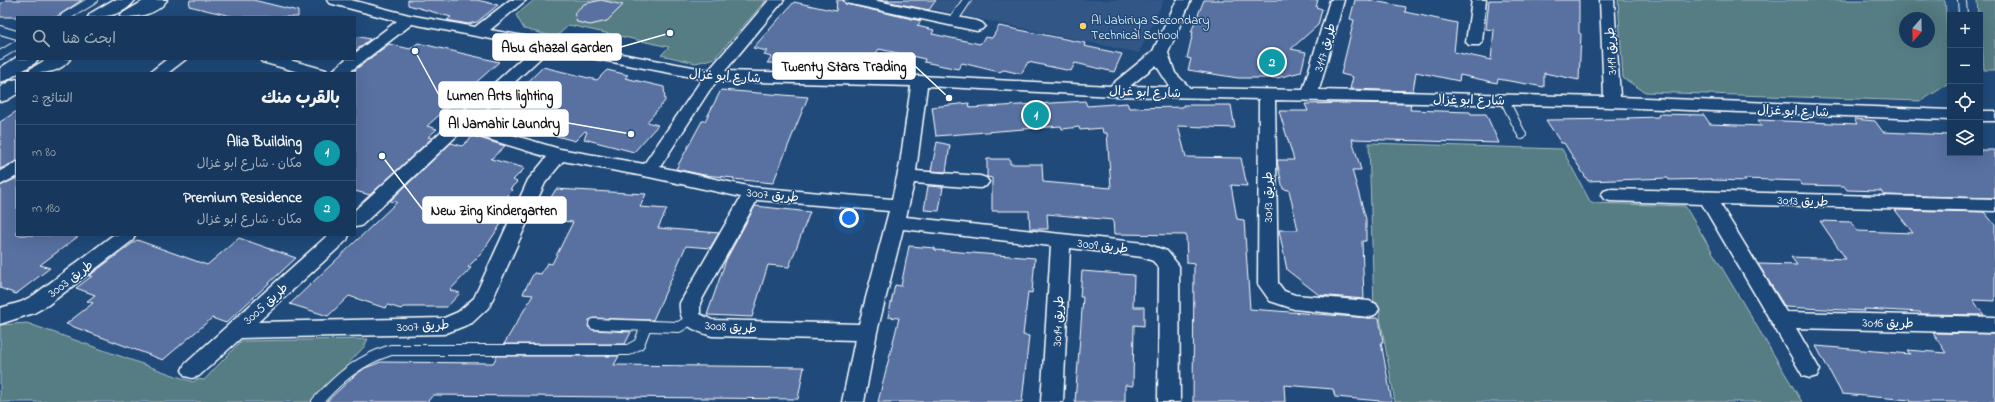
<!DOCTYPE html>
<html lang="ar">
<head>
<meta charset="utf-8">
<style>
  :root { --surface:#17385c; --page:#244365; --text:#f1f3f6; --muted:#9eacbb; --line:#365272; --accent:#8c9099 }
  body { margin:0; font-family:"Indie Flower","Playpen Sans Arabic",sans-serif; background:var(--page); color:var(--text); direction:rtl }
  .controls { position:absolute; right:12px; top:12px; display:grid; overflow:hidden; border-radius:0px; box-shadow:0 4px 16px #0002 }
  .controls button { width:36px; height:36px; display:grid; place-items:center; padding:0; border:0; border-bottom:1px solid var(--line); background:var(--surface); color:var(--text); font:20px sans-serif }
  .compass { position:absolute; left:1899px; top:12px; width:36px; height:36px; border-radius:50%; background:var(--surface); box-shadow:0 4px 16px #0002; rotate:200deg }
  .you { position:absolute; left:849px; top:218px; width:14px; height:14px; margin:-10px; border:3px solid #fff; border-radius:50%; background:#1a73e8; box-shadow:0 0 0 6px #1a73e833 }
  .badge { display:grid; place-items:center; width:26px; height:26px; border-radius:50%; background:var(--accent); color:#fff; font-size:13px; font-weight:700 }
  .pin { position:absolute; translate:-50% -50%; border:2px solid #fff; box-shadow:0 1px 4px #0006 }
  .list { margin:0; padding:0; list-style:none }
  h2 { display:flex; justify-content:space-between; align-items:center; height:52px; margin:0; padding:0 16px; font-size:17px }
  h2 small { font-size:13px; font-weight:400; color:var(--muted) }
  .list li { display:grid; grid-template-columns:26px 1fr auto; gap:12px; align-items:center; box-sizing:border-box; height:56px; padding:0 16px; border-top:1px solid var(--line) }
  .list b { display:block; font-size:15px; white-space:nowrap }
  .list p { margin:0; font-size:13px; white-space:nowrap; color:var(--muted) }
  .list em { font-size:13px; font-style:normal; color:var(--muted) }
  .icon { flex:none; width:22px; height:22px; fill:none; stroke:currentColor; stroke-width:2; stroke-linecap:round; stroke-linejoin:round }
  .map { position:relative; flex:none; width:1995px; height:402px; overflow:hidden; direction:ltr }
  .search { position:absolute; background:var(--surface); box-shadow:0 4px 16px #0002; left:16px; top:16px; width:340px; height:44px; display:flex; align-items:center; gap:10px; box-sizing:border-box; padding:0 14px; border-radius:0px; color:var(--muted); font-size:15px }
  .panel { position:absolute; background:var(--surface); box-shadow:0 4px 16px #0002; left:16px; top:72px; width:340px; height:164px; border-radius:0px; direction:rtl }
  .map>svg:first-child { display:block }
  .built { fill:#305686 }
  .green { fill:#567d83; stroke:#aabec1; fill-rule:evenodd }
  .building { fill:#5971a1; stroke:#fff }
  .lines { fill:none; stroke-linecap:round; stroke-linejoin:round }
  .service-far1-casing { stroke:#fff; stroke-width:10 }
  .service-casing { stroke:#fff; stroke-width:12 }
  .minor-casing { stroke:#fff; stroke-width:3 }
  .secondary-casing { stroke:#fff; stroke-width:3 }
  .service-far1 { stroke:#1f4a7a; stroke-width:8 }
  .service { stroke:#1f4a7a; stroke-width:10 }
  .minor { fill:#1f4a7a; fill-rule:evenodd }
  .secondary { fill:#1f4a7a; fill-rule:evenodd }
  .poi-dot { fill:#ffd166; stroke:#1f4a7a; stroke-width:1.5 }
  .labels { text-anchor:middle; stroke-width:3; stroke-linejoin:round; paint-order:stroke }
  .poi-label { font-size:13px; fill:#fff; stroke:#1f4a7a; text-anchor:start }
  .street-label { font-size:13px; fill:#fff; stroke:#1f4a7a }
  .leader { fill:none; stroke:#fff; stroke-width:1.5 }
  .callout-dot { fill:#fff; stroke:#1f4a7a; stroke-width:1.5 }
  .callout { fill:#fff; stroke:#fff; stroke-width:1.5 }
  .callout-label { font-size:14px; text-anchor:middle; font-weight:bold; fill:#111 }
</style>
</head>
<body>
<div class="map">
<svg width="1995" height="402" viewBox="0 0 1995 402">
  <rect width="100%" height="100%" fill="#1f4a7a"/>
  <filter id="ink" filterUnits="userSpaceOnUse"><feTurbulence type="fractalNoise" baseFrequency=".025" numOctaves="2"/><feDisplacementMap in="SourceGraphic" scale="8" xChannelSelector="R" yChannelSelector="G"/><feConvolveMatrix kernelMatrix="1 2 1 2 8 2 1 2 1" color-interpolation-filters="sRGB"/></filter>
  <g filter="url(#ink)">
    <path class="built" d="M890,0h274l-25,53z"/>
    <path class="green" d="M534,0h232l-51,58 -19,5 -35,-8 8,-8 -100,-22 -13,12 -32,-8 -8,-14z
      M1618,0h327l5,83 -29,18 -276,-9 -22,-14zM1905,18h24v24h-24z
      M1977,0h18v70h-11l-4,-55h-2z
      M1369,143l193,6 29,54 94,3 117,196h-407l-16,-91 -5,-1z
      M27,323l166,59 4,-3 7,1 37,-39 127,-2 -4,8 -52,55h-312v-77z"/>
    <path class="building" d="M5,0h77l-26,17h-56v-12z
      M190,0h63l45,11v6h-63l-46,-11z
      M408,0h69l21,5 -21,17 -9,2 -21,-4 4,-3 -43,-12z
      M601,0l22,5 -16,16 -17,4 -13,-3 -3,-9 10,-9z
      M837,0h6l3,4 75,17 -4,5 17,4 -2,4 48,10 5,-7 7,1 7,-12 86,17 -1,3 38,8 -8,18 -39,-9 -4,8 -43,-9 -7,12 -17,-4 -5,2 -37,-9 -4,6 -34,-7 1,-3 -46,-10 -12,17 -13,-3 -1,2 -29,-7 -4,6 -53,-1 5,-6 -8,-2 3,-4 -14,-3 41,-46 42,9z
      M880,0h56l-7,10z
      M1204,0h114l-2,7 6,2 -4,16 -27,24 15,3 -5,20 -24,6h-39l-50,-8 3,-11 -4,-1 6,-26h-2z
      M1355,0h13l38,7 -1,5 52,11 -3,29 37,8 3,-30 -8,-1 3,-29h90v33l2,1 -2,46 -35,-7v14l-46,-8 -1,4 -37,-8 -1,6 -43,-9 -3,19 -63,-2 3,-12 -12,-3 13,-54 -4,-1z
      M355,36l15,3 -15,12z
      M418,43l81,19 -72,64 10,3 -9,8 4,1 -62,57 -15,-4v-121l34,-26 21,5z
      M543,67l54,13 10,-10 21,5 -3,3 39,9 1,14 -18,21 11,3 -24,27 -50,-13 3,-7 -2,-1 -10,10 -48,-13 -11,7 -32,-10z
      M721,90l87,7 -35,86 -40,-4 1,-1 -30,-3 -28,-6 26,-48h3z
      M1085,101l2,5 40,-3 2,5 54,-1v-2h48l4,23 -57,-2 8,31 55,1 6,28 -16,-1 6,34 7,1 6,89 119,9h10l4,24h-2l11,60 -57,-5 -2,-8 -49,-4 1,17h-92l1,-138 -7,-1 -1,-28 -72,-1 -1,-14 -66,-6 1,15h-18l-1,-18h-37v-33l-5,-1v-18h23v5h32l1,18 68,6 -4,-55h-4l-1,-5 -22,2 -1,-3 -17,2 -1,-3 -125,10 -4,-29 37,-4 1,5z
      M1347,103l64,1 -1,6 60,2 1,2h15l13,29 -147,-4 9,31h-9l14,49v22h-4l2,58 -45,-4 -32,-25 -8,-40h19l-9,-40 -6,-1 -5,-23 -1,-6h17l-15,-49h29l-3,-7z
      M17,111v50l-17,8v-47z
      M1659,114l45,1 6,9 52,2 -4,-6 99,4 -3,-5 21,2 8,11 67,3v18h30v-3h15v48l-111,-3 -3,-4 -34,-1 -3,-4 -42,-1 -2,-4 -56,-2 2,2 -34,-1 -1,-1 -42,1 -1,-2 -80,3 -24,-38h-3l-15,-23 83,-1 -2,-1 31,-1z
      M473,136l32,10 -14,13 34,9 -12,12 4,2 -7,7 3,1 -22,22 12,3 -7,7 5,2 -20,30 -13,13 3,1 -21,22 10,3 -13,14h-44l-2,2 -13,-4 -3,3 -36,-12 -21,20 -38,-12 107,-102 -7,-1 61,-58 11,3z
      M937,142l13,3 -4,27 -15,-1z
      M17,178v57h63l-40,30 10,3 -34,26 -16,-6v-102z
      M928,186l15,1 -4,24 -15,-1z
      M556,189l90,5 -6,13 27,2 -9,19 61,5 -9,15 -24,-2 -33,74 -59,-2 -5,2 -1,7 5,3 38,2 -6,12h-121l29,-49 -10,-1 1,-3 10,-18 7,1 6,-11 5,1 21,-42 -35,-3z
      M755,206l55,6 -21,55 -21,-2 -16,52 -45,-2 19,-55z
      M1895,210l89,2 11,13v76l-22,-1 11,15 -63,-1 -1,-2 -56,-3 1,2 -80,-4 -27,-43 39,1 -6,-8 55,2 -26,-38 31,1 6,9 56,2z
      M239,238l57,20 -70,65 -14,-5 -49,42 -97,-36 27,-21 -6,-2 8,-6 -19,-7 16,-12h-3l48,-36 70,25z
      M909,246l26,2v2l100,8 -3,35 -4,-1 -5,43 6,1 -7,66h-144l21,-84 -11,-1 7,-32 6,1z
      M1082,271l52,4 -1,32h11v19l-10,-1 -1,61 -8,-1v17h-50l8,-105h-3z
      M1933,333l62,1v68h-84l-1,-2 -68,-6 -26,-48 94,8 -3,-4 39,3z
      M497,356h122l-5,9 190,2 -6,32 -365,-4 -6,7h-101l28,-26 11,-8 16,-6 112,1z"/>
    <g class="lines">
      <g class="service-far1-casing">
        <path id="service-far1" d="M1962,0l1,15
          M65,17l28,-17
          M953,21l14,-21
          M0,30l17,5
          M0,55l17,-10
          M1504,99l18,36"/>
      </g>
      <g class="service-casing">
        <path id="service" d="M594,324l85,3 13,-8
          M317,402c22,-24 42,-42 74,-52h237l11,-6 7,-18"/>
      </g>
      <g class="minor-casing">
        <path id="minor" d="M327,0h24l58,15 66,12 35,-27h16l-36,30 219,40 60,-70h15l-59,71 195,5 190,10 43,-35 24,-51h14l-23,53 7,20 15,15 113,2 27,-90h14l-25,90 285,7 -4,-97h14l6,97 330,13v10l-338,-13 -337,-7 3,183 6,8 11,4 74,6 7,3 3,5 -3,5 -7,3 -75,-8 -24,-8 -12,-17 1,-185 -145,-3 -187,-10 -11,85 64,5 6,2 3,4 -3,4 -6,2 -66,-5 -8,34 238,26 23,8 12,15 1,136h-22l1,-134 -6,-7 -11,-4 -72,-9 -7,154h-22l10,-156 -148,-17 -26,103 -13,70h-22l13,-62 -143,-4c-18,-5 -34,-11 -32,-33l61,-106 -92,-20 -86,-16 -18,22 -56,124 -17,16 -28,11 -203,4 -42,38 -7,2 -7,-2 -3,-6 3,-6 143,-129h21l-2,5 -89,82 186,-4 14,-6 16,-14 54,-118 19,-23 -85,-26 -101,95 -6,1v-17l179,-163 -122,-23 -64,49h-18l16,-14h9v-6l42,-32 -68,-18zM549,50l153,29 -58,85 -84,-15 -89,-26zM1156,65l14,22 -40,-1zM717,81l194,5 -11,78 -8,35 -140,-12 -92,-20 49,-76zM757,200l132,11 -30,113 -147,-4 -12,-6v-11z
          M844,0h28l105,21 5,2 3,3 -3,3 -5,2 -126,-27 -5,-1z
          M1472,0h14l-4,42 -3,3h-10l-3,-3z
          M167,59h19l-18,14h-19z
          M260,59h26l40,11 2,3h-26l-40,-11z
          M1980,111h15v10h-15z
          M17,162v14l-17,9v-14z
          M1610,189l385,10v12l-275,-7 66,108 209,5v16l-199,-5 24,42 -3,6 -7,2 -7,-2 -101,-172 -92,-3 -6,-2 -3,-4 3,-4z
          M113,235h22l-2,5 -85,65 -14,8 -34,11v-16l21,-6 13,-7z"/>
      </g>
      <g class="secondary-casing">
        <path id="secondary" d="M113,0h22c-11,16 -30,17 -47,17l3,-4z
          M145,0h22c-11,16 -30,17 -47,17l3,-4z
          M17,57v2h21l-3,4 -28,17 -7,2v-14z
          M47,59h23c-11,15 -27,14 -43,14l3,-4z
          M17,79v15l-10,6 -7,2v-15l10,-6z"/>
      </g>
      <use href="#service-far1" class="service-far1"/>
      <use href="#service" class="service"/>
      <use href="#minor" class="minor"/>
      <use href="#secondary" class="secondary"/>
    </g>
  </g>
  <circle class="poi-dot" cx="1083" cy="26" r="4"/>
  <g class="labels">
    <g class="poi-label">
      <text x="1091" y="24">Al Jabiriya Secondary<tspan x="1091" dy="15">Technical School</tspan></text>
    </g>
    <g class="street-label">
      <text transform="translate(1324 47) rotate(-74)" y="5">طريق 3117</text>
      <text transform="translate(1610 51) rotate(-93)" y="5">طريق 3119</text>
      <text transform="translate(725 75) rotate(4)" y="5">شارع ابو غزال</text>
      <text transform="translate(1145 91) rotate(2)" y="5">شارع ابو غزال</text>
      <text transform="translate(1469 99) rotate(1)" y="5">شارع ابو غزال</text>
      <text transform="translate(1793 110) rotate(2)" y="5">شارع ابو غزال</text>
      <text transform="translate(773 194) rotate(6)" y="5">طريق 3007</text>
      <text transform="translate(1267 197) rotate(-90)" y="5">طريق 3013</text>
      <text transform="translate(1803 200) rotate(2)" y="5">طريق 3013</text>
      <text transform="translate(1103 245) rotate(7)" y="5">طريق 3009</text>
      <text transform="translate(70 278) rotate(-37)" y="5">طريق 3003</text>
      <text transform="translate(265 303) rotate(-42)" y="5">طريق 3005</text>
      <text transform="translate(1057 321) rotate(-87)" y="5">طريق 3014</text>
      <text transform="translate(1888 322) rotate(1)" y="5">طريق 3016</text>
      <text transform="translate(423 325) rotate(-3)" y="5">طريق 3007</text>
      <text transform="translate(731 326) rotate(4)" y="5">طريق 3008</text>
    </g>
  </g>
  <path class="leader" d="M670 33L621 47M949 98L915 66M415 51L439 95M631 134L568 123M382 156L423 210"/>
  <g class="callout-dot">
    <circle cx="670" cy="33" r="4"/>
    <circle cx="949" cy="98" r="4"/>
    <circle cx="415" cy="51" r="4"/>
    <circle cx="631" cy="134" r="4"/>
    <circle cx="382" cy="156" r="4"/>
  </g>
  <g class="callout">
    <rect x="493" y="34" width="128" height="26" rx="4"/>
    <rect x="773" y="53" width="142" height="26" rx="4"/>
    <rect x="439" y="82" width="122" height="26" rx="4"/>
    <rect x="440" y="110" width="128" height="26" rx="4"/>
    <rect x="423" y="197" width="143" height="26" rx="4"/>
  </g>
  <g class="callout-label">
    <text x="557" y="52">Abu Ghazal Garden</text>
    <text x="844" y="71">Twenty Stars Trading</text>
    <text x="500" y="100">Lumen Arts lighting</text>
    <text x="504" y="128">Al Jamahir Laundry</text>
    <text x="494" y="215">New Zing Kindergarten</text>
  </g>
</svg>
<div class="controls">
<button>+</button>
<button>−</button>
<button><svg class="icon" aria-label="locate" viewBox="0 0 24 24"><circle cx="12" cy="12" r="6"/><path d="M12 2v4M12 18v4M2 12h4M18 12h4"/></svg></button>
<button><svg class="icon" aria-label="layers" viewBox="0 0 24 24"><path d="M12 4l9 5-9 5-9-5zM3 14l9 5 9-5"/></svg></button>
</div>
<svg class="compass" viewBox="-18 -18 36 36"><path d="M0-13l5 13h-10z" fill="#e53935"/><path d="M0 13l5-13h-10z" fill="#9eacbb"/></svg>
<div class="you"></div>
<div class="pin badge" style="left:1036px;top:115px;background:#0f9aa8">1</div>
<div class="pin badge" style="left:1272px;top:62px;background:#0f9aa8">2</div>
<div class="search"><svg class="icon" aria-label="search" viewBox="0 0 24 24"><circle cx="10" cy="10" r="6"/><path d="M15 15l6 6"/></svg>ابحث هنا</div>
<section class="panel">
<h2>بالقرب منك<small>النتائج: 2</small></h2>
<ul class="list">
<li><span class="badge" style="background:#0f9aa8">1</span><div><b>Alia Building</b><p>مكان · شارع ابو غزال</p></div><em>80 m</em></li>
<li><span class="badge" style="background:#0f9aa8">2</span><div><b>Premium Residence</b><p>مكان · شارع ابو غزال</p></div><em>180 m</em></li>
</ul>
</section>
</div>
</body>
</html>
